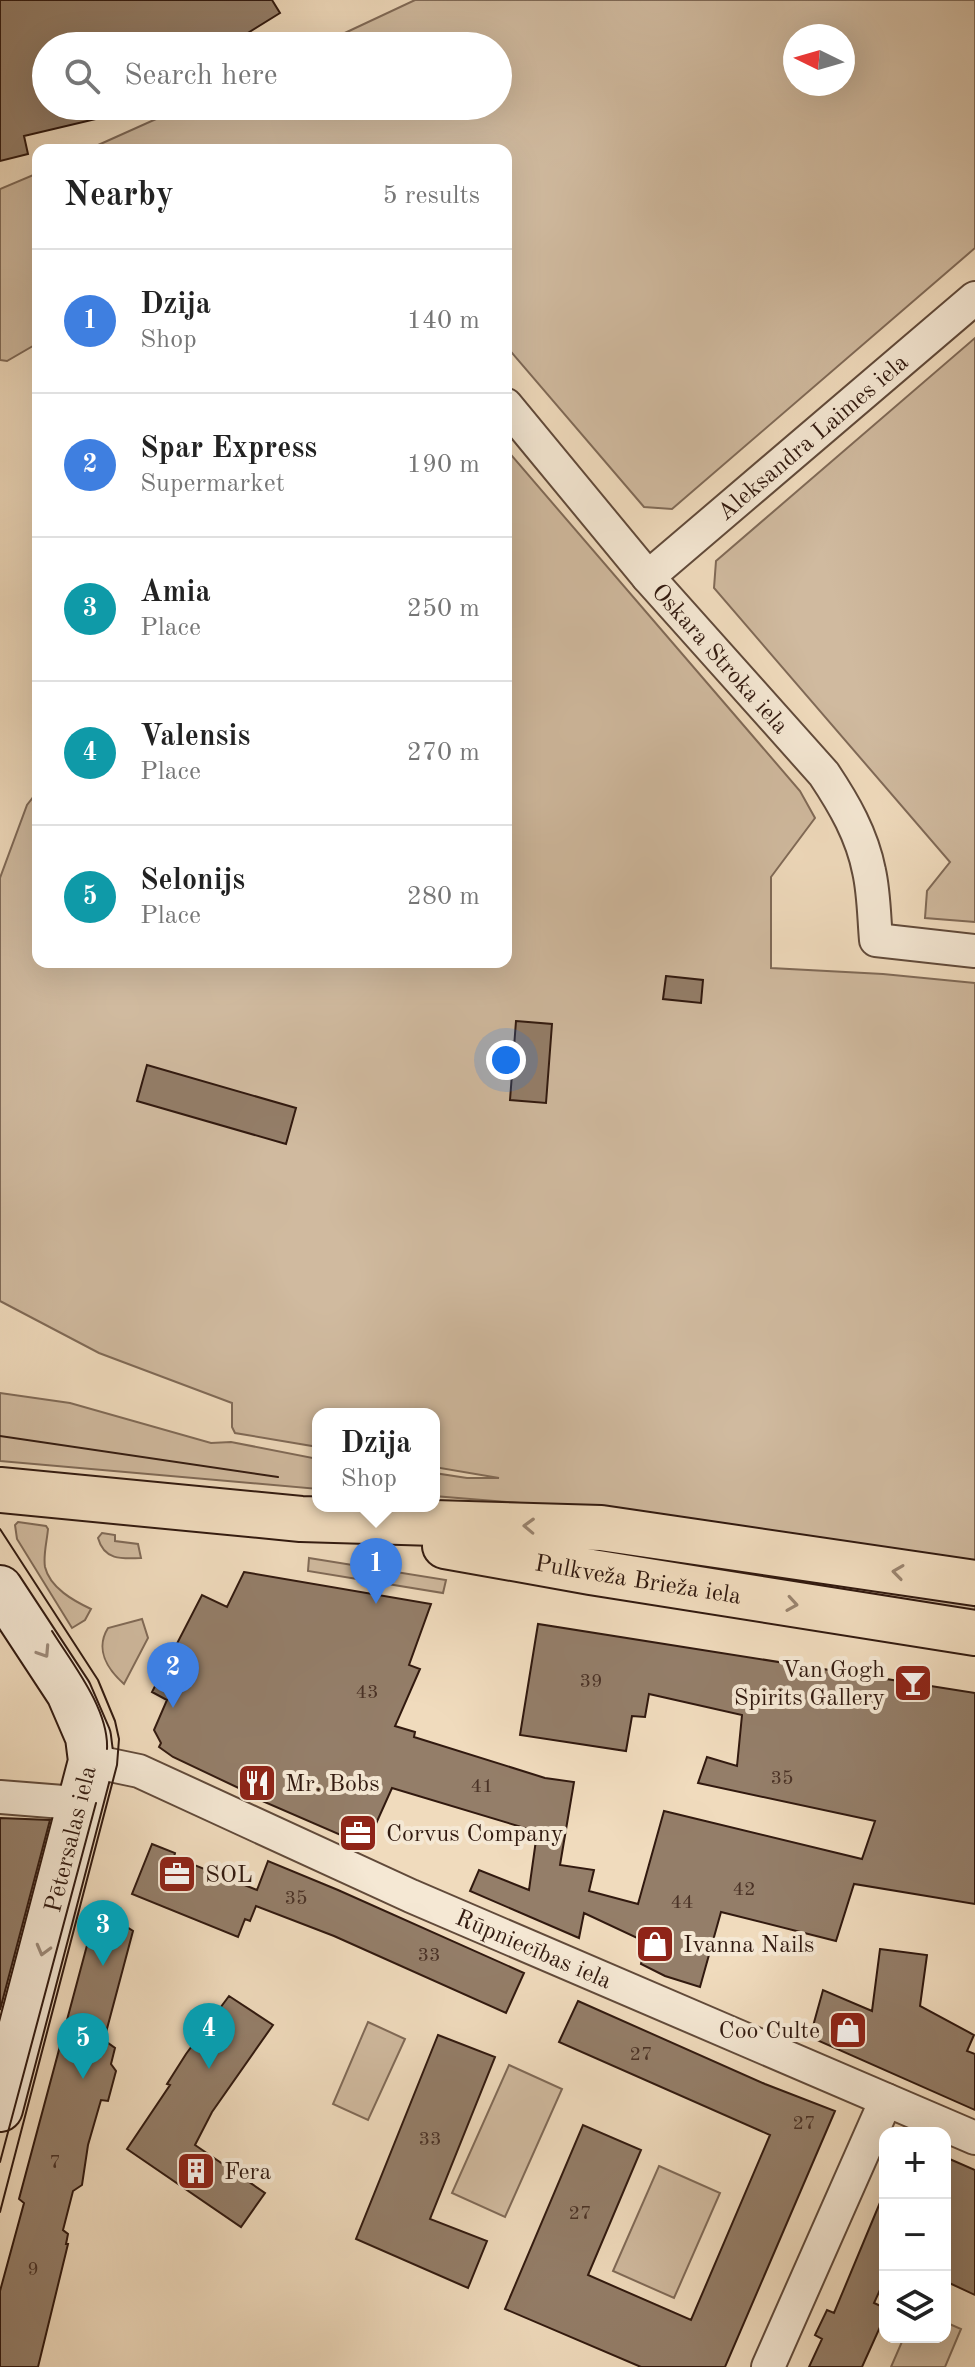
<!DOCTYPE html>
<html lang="en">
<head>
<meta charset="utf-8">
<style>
  :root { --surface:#fff; --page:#f2f2f2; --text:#222; --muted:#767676; --line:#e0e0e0; --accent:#7c3aed }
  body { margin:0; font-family:"Old Standard TT",serif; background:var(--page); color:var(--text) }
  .controls { position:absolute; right:24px; bottom:24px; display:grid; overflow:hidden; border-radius:16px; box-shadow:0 8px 32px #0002 }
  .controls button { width:72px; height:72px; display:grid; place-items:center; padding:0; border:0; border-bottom:2px solid var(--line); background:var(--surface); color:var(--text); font:40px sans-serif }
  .compass { position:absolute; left:783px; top:24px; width:72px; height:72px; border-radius:50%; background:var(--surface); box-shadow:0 8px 32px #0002; rotate:275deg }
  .you { position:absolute; left:506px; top:1060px; width:28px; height:28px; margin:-20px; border:6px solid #fff; border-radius:50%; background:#1a73e8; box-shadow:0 0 0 12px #1a73e833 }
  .badge { display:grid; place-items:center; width:52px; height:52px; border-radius:50%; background:var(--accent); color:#fff; font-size:26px; font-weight:700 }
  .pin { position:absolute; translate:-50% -66px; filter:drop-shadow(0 2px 4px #0008) }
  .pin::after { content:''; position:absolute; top:42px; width:28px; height:24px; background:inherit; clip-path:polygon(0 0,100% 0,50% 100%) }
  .popup { position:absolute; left:312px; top:1408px; width:128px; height:104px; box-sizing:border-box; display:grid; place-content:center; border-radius:16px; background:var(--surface); filter:drop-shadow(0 2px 6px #0005); font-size:26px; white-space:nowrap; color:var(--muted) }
  .popup b { font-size:30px; color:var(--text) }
  .popup::after { content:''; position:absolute; left:50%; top:100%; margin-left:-16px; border:16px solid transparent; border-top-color:var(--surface) }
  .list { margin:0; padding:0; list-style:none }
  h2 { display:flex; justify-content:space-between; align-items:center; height:104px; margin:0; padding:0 32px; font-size:34px }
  h2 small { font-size:26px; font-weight:400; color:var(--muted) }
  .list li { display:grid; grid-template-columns:52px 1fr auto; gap:24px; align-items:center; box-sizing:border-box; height:144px; padding:0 32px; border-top:2px solid var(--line) }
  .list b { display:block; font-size:30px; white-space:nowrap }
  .list p { margin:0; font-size:26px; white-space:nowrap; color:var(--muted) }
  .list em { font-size:26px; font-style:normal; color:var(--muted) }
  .icon { flex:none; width:44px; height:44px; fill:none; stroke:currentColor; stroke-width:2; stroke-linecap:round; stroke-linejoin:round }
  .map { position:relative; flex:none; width:975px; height:2367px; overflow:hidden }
  .search { position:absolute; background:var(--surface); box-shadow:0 8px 32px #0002; left:32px; top:32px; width:480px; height:88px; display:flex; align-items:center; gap:20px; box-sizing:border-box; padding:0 28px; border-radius:44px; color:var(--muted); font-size:30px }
  .panel { position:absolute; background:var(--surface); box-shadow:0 8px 32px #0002; left:32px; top:144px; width:480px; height:824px; border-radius:16px }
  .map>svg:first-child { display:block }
  .green { fill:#d0ba9f; stroke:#806a57; stroke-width:2; fill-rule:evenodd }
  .building { fill:#947e69; stroke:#31190f; stroke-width:2 }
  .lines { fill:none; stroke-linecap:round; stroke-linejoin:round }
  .street-casing { stroke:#614a3a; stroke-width:36 }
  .secondary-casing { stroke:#31190f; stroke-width:48 }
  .primary-casing { stroke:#31190f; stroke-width:48 }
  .street { stroke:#f5e8d4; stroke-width:32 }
  .secondary { stroke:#f5e8d4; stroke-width:44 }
  .primary { stroke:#f0dbbd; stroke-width:44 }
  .tram { stroke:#31190f; stroke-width:2 }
  .oneway { stroke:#9a846f }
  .oneway2 { stroke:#9d8b7b }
  .labels { text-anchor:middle; stroke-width:8; stroke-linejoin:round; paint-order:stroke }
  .number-label { font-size:20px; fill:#4a3226 }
  .street-label { font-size:24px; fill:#31190f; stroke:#f5e8d4 }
  .poi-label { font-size:24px; fill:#31190f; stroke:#f5e8d4; text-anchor:start }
</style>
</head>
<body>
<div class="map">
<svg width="975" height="2367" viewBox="0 0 975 2367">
  <rect width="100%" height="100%" fill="#f0dbbd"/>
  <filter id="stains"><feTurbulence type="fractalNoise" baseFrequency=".0025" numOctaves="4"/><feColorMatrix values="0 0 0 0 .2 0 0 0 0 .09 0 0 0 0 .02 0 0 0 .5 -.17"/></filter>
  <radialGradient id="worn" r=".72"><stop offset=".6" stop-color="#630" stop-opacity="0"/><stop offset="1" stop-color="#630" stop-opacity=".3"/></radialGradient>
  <path class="green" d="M415,0h560v248l-303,261 -28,-2 -138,-161v-196h-419l98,-44h313v-60h-181zM795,36h48v48h-48z
    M38,173v170l-31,18 -7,-1v-171z
    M975,338v584l-50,-4 2,-27 23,-29 -236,-274 2,-27z
    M506,449l294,342 15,27 -44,59v91l112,6 92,9v583l-368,-56 -173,-14v-23l33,5h32l-65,-11v-53h-116v33l-83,-14 -3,-6v-24l-133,-50 -99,-52v-423l27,-73 11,-14v171h468z
    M0,1393l70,10 141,40 20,-1 87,17v30l-318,-28z
    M18,1522l28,4 2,3c-1,12 -5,26 -3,38 5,21 29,34 46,42l-6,11 -13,8 -55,-89 -2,-14z
    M102,1533l13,2v6l23,3 3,14c-20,1 -37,2 -43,-20z
    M615,1552l360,46v17l-362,-57z
    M309,1558l137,22 -3,13 -135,-22z
    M142,1619l6,19 -24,46c-17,-15 -29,-35 -16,-56z
    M368,2022l37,17 -37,81 -35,-16z
    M509,2065l53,24 -57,128 -53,-24z
    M659,2166l61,27 -46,105 -61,-27z
    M945,2322l16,7 -16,38h-54l13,-30h41z"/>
  <path class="building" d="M0,0h272l8,13 -53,33h-181v60h70l1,8 -93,22 4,18 -28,7z
    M666,976l37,4 -2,23 -38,-4z
    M516,1021l36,3 -6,79 -36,-3z
    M147,1065l149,43 -10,36 -149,-43z
    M244,1572l187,32 -22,61 11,4 -25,57 20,6 -1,5 131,41 29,4 -14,83 34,5 -5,21 49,13 26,-93 198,48 13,-38 -177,-38 9,-26 30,9 5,-51 -93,-21 -4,23 -13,-1 -6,35 -106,-16 18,-111 437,69v211l-121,-20 -18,57 -115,-29 -21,75 -35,-11 -24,-12 5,-22 -62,-29 -5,25 -109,-47 9,-21 50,20 7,-50 12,-5 -156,-47 -26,58 -122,-53 1,-2 -72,-34 -14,-10 2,-4 -7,-13 13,-30 -15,-8 50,-97 25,12z
    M0,1818l50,2 -50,190z
    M152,1844l23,9 -1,4 83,33 11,-29 70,29 186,83 -18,40 -172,-77 -78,-30 -6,15 -5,-2 -7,18 -106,-43z
    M97,1908l36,23 -29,109 11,8 -4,16 5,7 -8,30 -7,-1 -13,45 -6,40 -9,6 -10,39 5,4 -2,10h2l-30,123h-38v-76l24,-88 -5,-4z
    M880,1949l47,6 -7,51 54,29 -7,16 8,3v56l-165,-73 13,-47 49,21z
    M229,1996l44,29 -61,87 -17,33 70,48 -24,34 -114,-78 43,-64 -3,-1 19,-30z
    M578,2001l187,83 70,27 -110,256h-84l-136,-58 78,-184 58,25 -53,125 103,45 79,-185 -211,-93z
    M438,2035l57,22 -65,162 57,22 -19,47 -112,-49z
    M945,2157l30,13v125l-30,-14z
    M884,2193l1,86 -11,24 11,5v8l-23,51h-53l13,-28 -7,-4 12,-25 7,3z"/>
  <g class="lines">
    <g class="street-casing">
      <g id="street">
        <path id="s1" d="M506,405l142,172 176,197c20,30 38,61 45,97 5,22 5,46 7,69l99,11"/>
        <path id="s2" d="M648,577l327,-279"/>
        <path id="s3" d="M91,1761l48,10 272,125 564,242"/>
        <path d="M0,1797l63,5 18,5"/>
        <path d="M768,2367l118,-267"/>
      </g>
    </g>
    <g class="secondary-casing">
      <path id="secondary" d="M0,1588l69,105 19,44 3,24 -91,348"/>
    </g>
    <g class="primary-casing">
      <g id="primary">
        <path d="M0,1490l301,29 300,9 374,55"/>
        <path id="s4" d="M445,1546l146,26 384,61"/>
      </g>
    </g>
    <use href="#street" class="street"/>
    <use href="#secondary" class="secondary"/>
    <use href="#primary" class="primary"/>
    <path class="tram" d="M0,1436l278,41
      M0,1529l98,151 17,41 4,18 -2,26 -117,447
      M52,1631c20,32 57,78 55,118
      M0,2162l96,-359"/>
  </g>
  <defs><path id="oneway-chevron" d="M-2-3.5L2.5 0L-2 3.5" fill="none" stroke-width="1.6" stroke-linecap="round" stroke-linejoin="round" transform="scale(2)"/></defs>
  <g class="oneway">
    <use href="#oneway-chevron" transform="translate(529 1526) rotate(-178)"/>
    <use href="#oneway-chevron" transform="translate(898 1572) rotate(-172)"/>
    <use href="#oneway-chevron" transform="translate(792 1604) rotate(9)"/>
  </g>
  <g class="oneway2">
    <use href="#oneway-chevron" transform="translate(44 1652) rotate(57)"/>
    <use href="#oneway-chevron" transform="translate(43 1950) rotate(105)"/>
  </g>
  <defs>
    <g id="bar-square" transform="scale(2)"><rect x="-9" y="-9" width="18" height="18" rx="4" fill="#8f2418" stroke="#f5e8d4"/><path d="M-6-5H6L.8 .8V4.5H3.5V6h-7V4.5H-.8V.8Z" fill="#fff"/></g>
    <g id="restaurant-square" transform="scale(2)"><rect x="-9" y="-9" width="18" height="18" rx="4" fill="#8f2418" stroke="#f5e8d4"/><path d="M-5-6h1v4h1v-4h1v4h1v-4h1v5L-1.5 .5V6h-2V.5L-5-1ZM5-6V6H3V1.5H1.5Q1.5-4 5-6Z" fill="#fff"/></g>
    <g id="office-square" transform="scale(2)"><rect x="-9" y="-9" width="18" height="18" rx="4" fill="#8f2418" stroke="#f5e8d4"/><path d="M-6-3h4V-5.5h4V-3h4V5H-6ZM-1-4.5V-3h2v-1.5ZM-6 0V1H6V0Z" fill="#fff"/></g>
    <g id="shop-square" transform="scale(2)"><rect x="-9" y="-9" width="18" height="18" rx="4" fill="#8f2418" stroke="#f5e8d4"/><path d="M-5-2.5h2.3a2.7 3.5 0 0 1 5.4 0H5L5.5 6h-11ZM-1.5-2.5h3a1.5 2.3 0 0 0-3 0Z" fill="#fff"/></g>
    <g id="building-square" transform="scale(2)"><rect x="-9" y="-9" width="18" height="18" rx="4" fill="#8f2418" stroke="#f5e8d4"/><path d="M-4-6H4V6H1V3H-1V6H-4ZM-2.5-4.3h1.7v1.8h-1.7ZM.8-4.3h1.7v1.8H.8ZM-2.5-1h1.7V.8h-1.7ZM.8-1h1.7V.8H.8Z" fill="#fff"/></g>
  </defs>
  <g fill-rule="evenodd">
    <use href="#bar-square" x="913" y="1683"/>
    <use href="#restaurant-square" x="257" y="1783"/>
    <use href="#office-square" x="358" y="1833"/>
    <use href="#office-square" x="177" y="1874"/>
    <use href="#shop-square" x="655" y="1944"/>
    <use href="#shop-square" x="848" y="2030"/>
    <use href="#building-square" x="196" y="2171"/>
  </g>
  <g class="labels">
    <g class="number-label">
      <text x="591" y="1687">39</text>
      <text x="367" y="1698">43</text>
      <text x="782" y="1784">35</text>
      <text x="482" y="1792">41</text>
      <text x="744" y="1895">42</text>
      <text x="296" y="1904">35</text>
      <text x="682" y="1908">44</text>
      <text x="429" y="1961">33</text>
      <text x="641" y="2060">27</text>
      <text x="804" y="2129">27</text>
      <text x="430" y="2145">33</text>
      <text x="55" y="2168">7</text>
      <text x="580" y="2219">27</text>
      <text x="33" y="2275">9</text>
    </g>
    <g class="street-label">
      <text dy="8" stroke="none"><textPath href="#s2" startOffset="216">Aleksandra Laimes iela</textPath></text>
      <text dy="8" stroke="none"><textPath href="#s1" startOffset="332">Oskara Stroka iela</textPath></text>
      <text dy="8" stroke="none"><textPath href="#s4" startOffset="196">Pulkveža Brieža iela</textPath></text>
      <text transform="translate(70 1839) rotate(-76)" y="8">Pētersalas iela</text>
      <text dy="8" stroke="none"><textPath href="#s3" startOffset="482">Rūpniecības iela</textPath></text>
    </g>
    <g class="poi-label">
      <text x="885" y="1677" text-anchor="end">Van Gogh<tspan x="885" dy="28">Spirits Gallery</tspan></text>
      <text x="285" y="1791">Mr. Bobs</text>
      <text x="386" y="1841">Corvus Company</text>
      <text x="205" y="1882">SOL</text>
      <text x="683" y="1952">Ivanna Nails</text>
      <text x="820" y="2038" text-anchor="end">Coo Culte</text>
      <text x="224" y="2179">Fera</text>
    </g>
  </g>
  <rect width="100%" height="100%" filter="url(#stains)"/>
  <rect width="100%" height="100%" fill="url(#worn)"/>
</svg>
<div class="controls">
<button>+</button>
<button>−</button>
<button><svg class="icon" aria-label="layers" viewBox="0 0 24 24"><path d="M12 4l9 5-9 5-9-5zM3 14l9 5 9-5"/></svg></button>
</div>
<svg class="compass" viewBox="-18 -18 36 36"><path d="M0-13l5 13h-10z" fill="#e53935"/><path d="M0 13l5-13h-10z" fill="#767676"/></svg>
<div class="you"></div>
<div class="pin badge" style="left:376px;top:1604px;background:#3f7fe0">1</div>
<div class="popup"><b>Dzija</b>Shop</div>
<div class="pin badge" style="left:173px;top:1708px;background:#3f7fe0">2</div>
<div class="pin badge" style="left:103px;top:1966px;background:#0f9aa8">3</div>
<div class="pin badge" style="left:209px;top:2069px;background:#0f9aa8">4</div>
<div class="pin badge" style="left:83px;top:2079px;background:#0f9aa8">5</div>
<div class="search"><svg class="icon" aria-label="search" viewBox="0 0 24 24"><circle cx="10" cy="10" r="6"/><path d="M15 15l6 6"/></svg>Search here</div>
<section class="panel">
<h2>Nearby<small>5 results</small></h2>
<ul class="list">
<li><span class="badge" style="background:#3f7fe0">1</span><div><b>Dzija</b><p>Shop</p></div><em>140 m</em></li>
<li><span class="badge" style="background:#3f7fe0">2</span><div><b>Spar Express</b><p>Supermarket</p></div><em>190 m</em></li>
<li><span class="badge" style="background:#0f9aa8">3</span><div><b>Amia</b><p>Place</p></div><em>250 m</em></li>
<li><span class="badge" style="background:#0f9aa8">4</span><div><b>Valensis</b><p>Place</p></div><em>270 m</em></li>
<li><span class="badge" style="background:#0f9aa8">5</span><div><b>Selonijs</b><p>Place</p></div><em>280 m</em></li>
</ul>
</section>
</div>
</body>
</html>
